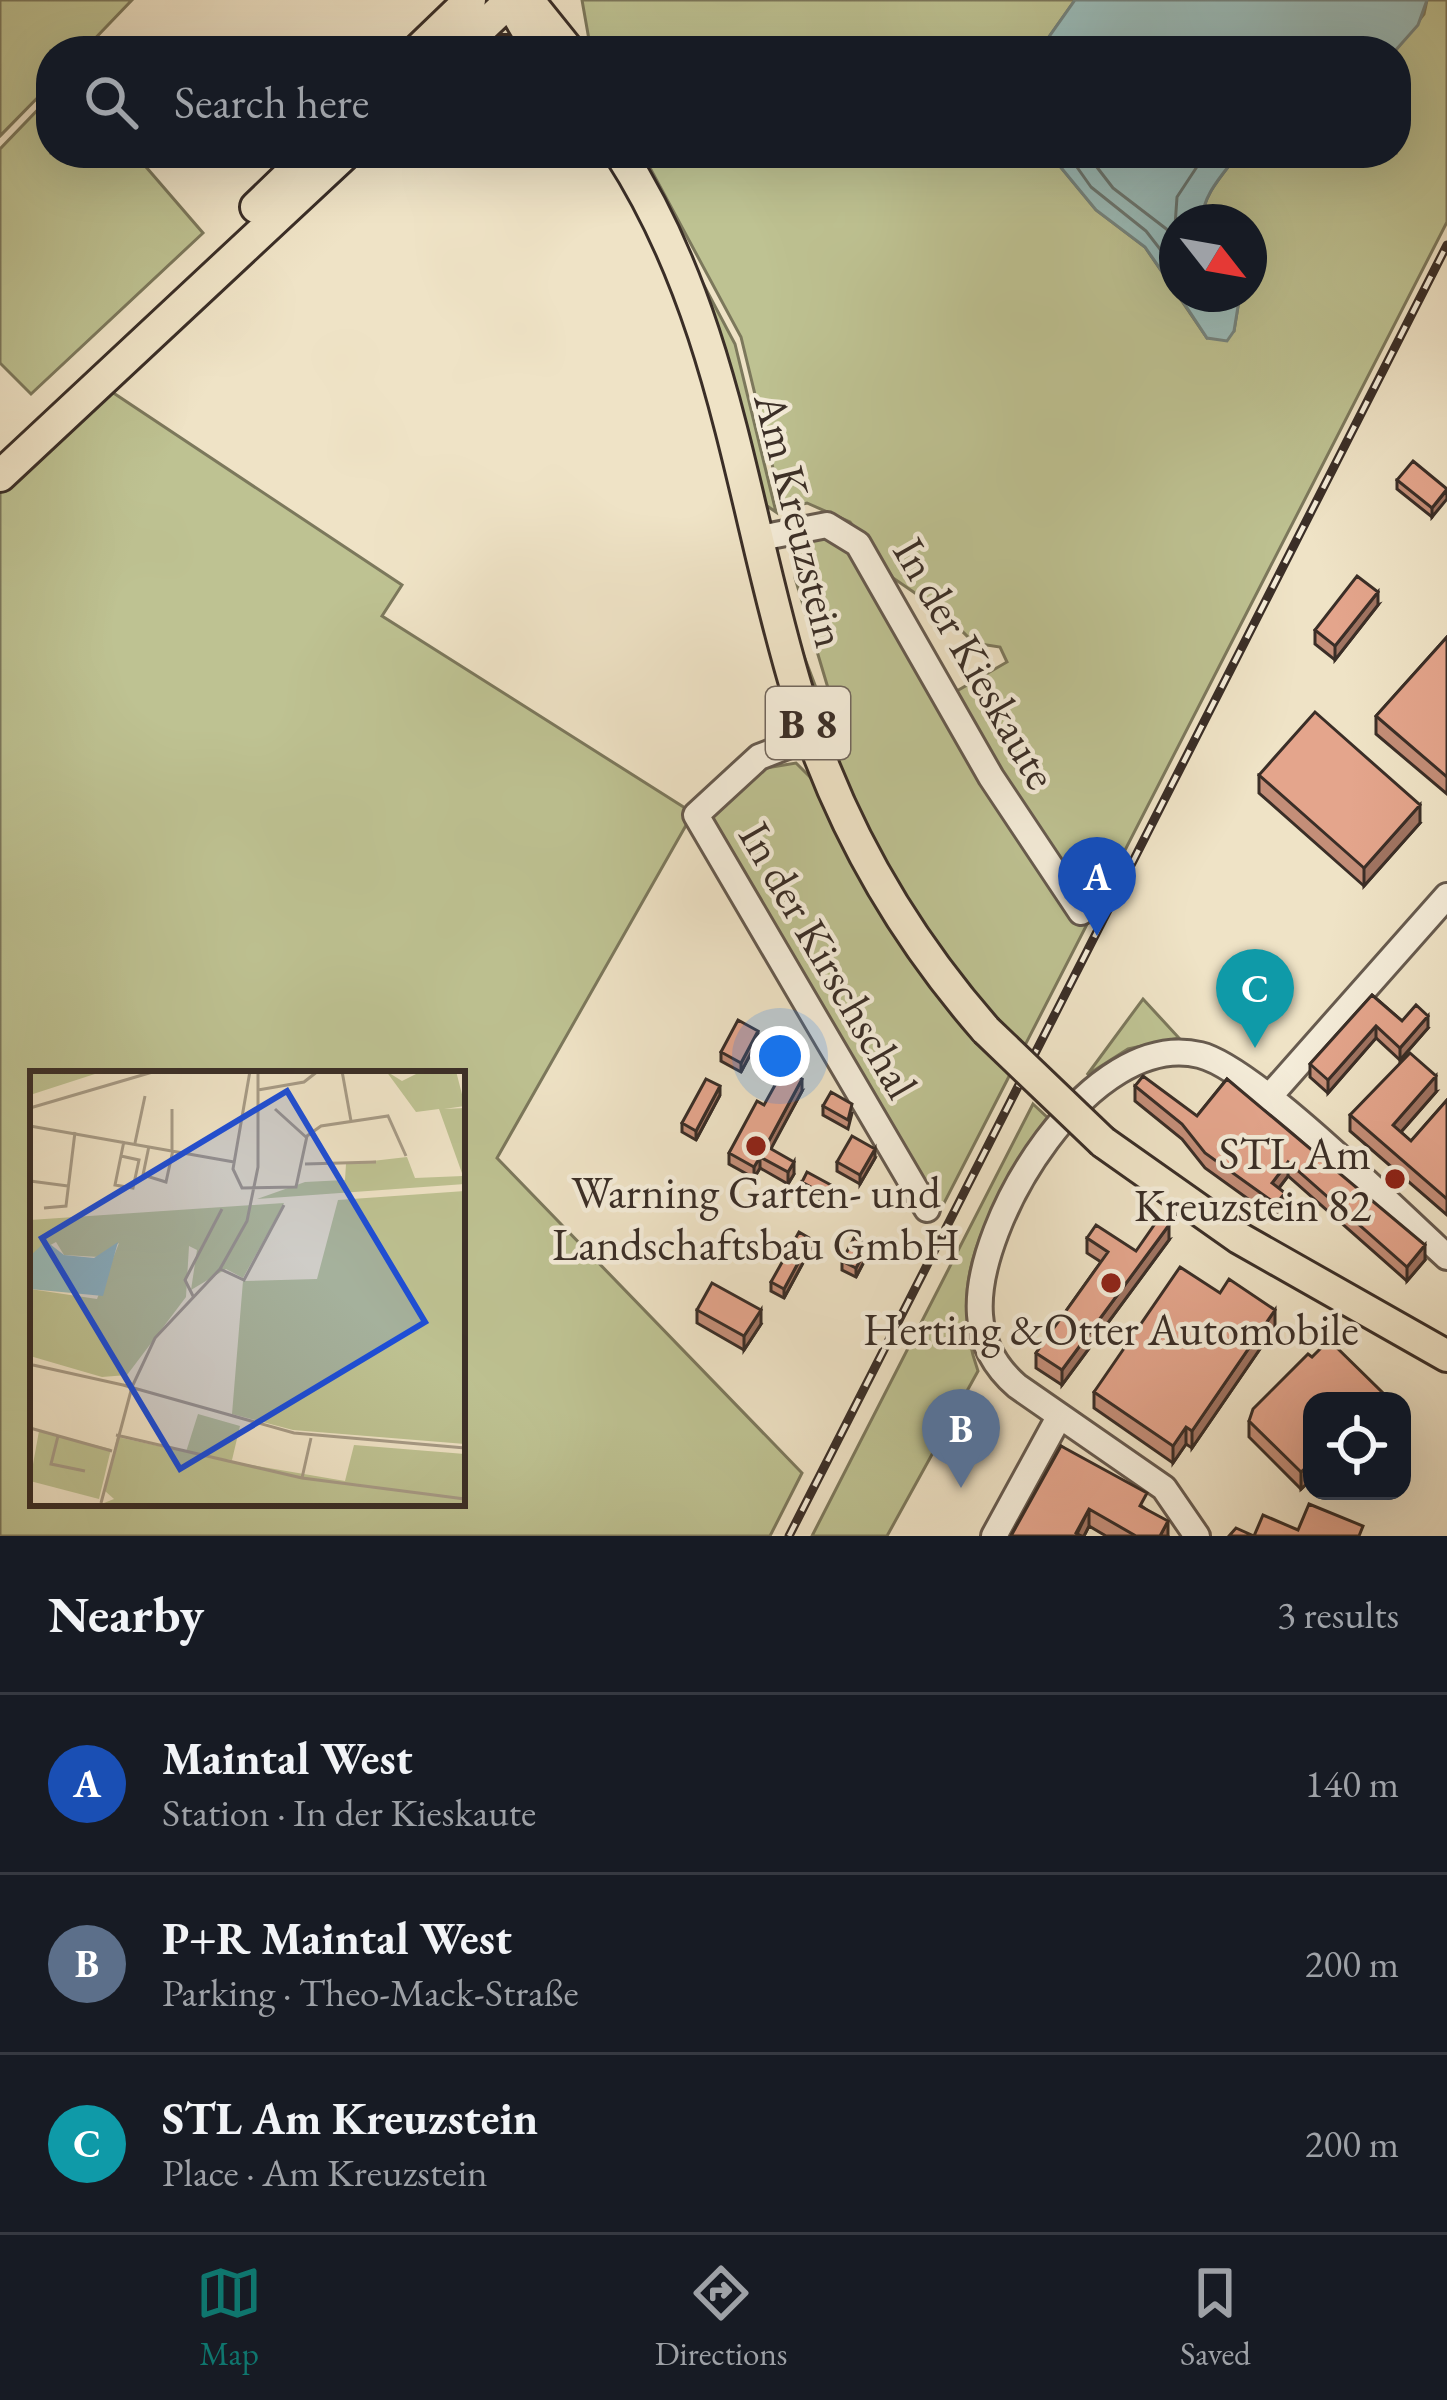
<!DOCTYPE html>
<html lang="en">
<head>
<meta charset="utf-8">
<style>
  :root { --surface:#171b24; --page:#242831; --text:#f1f3f6; --muted:#9ea1a6; --line:#363941; --accent:#0f766e }
  body { margin:0; font-family:"EB Garamond",serif; background:var(--page); color:var(--text) }
  .controls { position:absolute; right:36px; bottom:36px; display:grid; overflow:hidden; border-radius:24px; box-shadow:0 12px 48px #0002 }
  .controls button { width:108px; height:108px; display:grid; place-items:center; padding:0; border:0; border-bottom:3px solid var(--line); background:var(--surface); color:var(--text); font:60px sans-serif }
  .compass { position:absolute; left:1159px; top:204px; width:108px; height:108px; border-radius:50%; background:var(--surface); box-shadow:0 12px 48px #0002; rotate:121deg }
  .you { position:absolute; left:780px; top:1056px; width:42px; height:42px; margin:-30px; border:9px solid #fff; border-radius:50%; background:#1a73e8; box-shadow:0 0 0 18px #1a73e833 }
  .badge { display:grid; place-items:center; width:78px; height:78px; border-radius:50%; background:var(--accent); color:#fff; font-size:39px; font-weight:700 }
  .pin { position:absolute; translate:-50% -99px; filter:drop-shadow(0 3px 6px #0008) }
  .pin::after { content:''; position:absolute; top:63px; width:42px; height:36px; background:inherit; clip-path:polygon(0 0,100% 0,50% 100%) }
  .list { margin:0; padding:0; list-style:none }
  h2 { display:flex; justify-content:space-between; align-items:center; height:156px; margin:0; padding:0 48px; font-size:51px }
  h2 small { font-size:39px; font-weight:400; color:var(--muted) }
  .list li { display:grid; grid-template-columns:78px 1fr auto; gap:36px; align-items:center; box-sizing:border-box; height:180px; padding:0 48px; border-top:3px solid var(--line) }
  .list b { display:block; font-size:45px; white-space:nowrap }
  .list p { margin:0; font-size:39px; white-space:nowrap; color:var(--muted) }
  .list em { font-size:39px; font-style:normal; color:var(--muted) }
  .icon { flex:none; width:66px; height:66px; fill:none; stroke:currentColor; stroke-width:2; stroke-linecap:round; stroke-linejoin:round }
  .map { position:relative; flex:none; width:1447px; height:1536px; overflow:hidden }
  .search { position:absolute; background:var(--surface); box-shadow:0 12px 48px #0002; left:36px; right:36px; top:36px; height:132px; display:flex; align-items:center; gap:30px; box-sizing:border-box; padding:0 42px; border-radius:48px; color:var(--muted); font-size:45px }
  .sheet { height:696px; background:var(--surface) }
  nav { display:flex; justify-content:space-around; align-items:center; box-sizing:border-box; height:168px; border-top:3px solid var(--line); background:var(--surface); font-size:33px; color:var(--muted) }
  nav a { display:grid; justify-items:center; gap:6px }
  nav .on { color:var(--accent) }
  .map>svg:first-child { display:block }
  .green { fill:#bec292; stroke:#7c785c; stroke-width:3; fill-rule:evenodd }
  .water { fill:#9bbdbb; stroke:#748480; stroke-width:3 }
  .lines { fill:none; stroke-linecap:round; stroke-linejoin:round }
  .shore { stroke:#6a7671; stroke-width:3 }
  .minor-casing { stroke:#675b4f; stroke-width:30 }
  .major-casing { stroke:#3a2e27; stroke-width:36 }
  .minor { stroke:#f5edda; stroke-width:24 }
  .major { stroke:#efe3c6; stroke-width:30 }
  .rail-casing { stroke:#3a2e27; stroke-width:9 }
  .rail { stroke:#f5edda; stroke-width:4.5; stroke-dasharray:14; stroke-linecap:butt }
  .major-bridge-casing { stroke:#3a2e27; stroke-width:36; stroke-linecap:butt }
  .major-bridge { stroke:#efe3c6; stroke-width:30 }
  .wall { fill:#c48e78; stroke:#3a2e27; stroke-width:3 }
  .shaded-wall { fill:#a07462; stroke:#3a2e27; stroke-width:3 }
  .building { fill:#e4a58c; stroke:#3a2e27; stroke-width:3 }
  .poi-dot { fill:#8f2418; stroke:#f5edda; stroke-width:4.5 }
  .labels { text-anchor:middle; stroke-width:9; stroke-linejoin:round; paint-order:stroke }
  .shield { fill:#f5edda; stroke:#72675d; stroke-width:3 }
  .shield-label { font-size:42px; font-weight:bold; fill:#3a2e27 }
  .street-label { font-size:45px; fill:#3a2e27; stroke:#f5edda }
  .poi-label { font-size:45px; fill:#3a2e27; stroke:#f5edda }
  .inset-road { fill:none; stroke:#a79b86; stroke-width:3 }
  .view { fill:#1d4ed8; fill-opacity:0.15; stroke:#1d4ed8; stroke-width:6 }
  .inset-edge { fill:none; stroke:#3a2e27; stroke-width:6 }
</style>
</head>
<body>
<div class="map">
<svg width="1447" height="1536" viewBox="0 0 1447 1536">
  <rect width="100%" height="100%" fill="#efe3c6"/>
  <filter id="stains"><feTurbulence type="fractalNoise" baseFrequency=".00167" numOctaves="4"/><feColorMatrix values="0 0 0 0 .2 0 0 0 0 .09 0 0 0 0 .02 0 0 0 .5 -.17"/></filter>
  <radialGradient id="worn" r=".72"><stop offset=".6" stop-color="#630" stop-opacity="0"/><stop offset="1" stop-color="#630" stop-opacity=".3"/></radialGradient>
  <path class="green" d="M0,0h132l-49,51h-32v33l-51,52z
    M582,0h493l-36,51h-448z
    M1427,0h20v222l-508,991 -231,-396 58,-49 30,-5 21,21 -5,-85 -19,-72 25,66 10,-5 -33,-110 5,-38 28,-5 20,11 107,146 52,-30 -7,-15 -26,-4 -30,-30 -51,-35 -43,-56 -43,-19 -15,4 -11,-6 -40,-164 -99,-184h407l47,57 49,37 62,91 27,-7 6,-37h9v-72h-47c-1,-26 22,-49 37,-69h157l-1,-102 29,-37z
    M51,96v57h83l69,80 -172,161 -31,-31v-214z
    M699,276l36,68 41,168 -15,-10 -35,-151z
    M109,390l293,195 -20,31 311,197 -196,345 305,315 -32,63h-770v-1044zM33,1074h429v429h-429z
    M1143,999l36,39 -51,11 -41,26z
    M1033,1104l15,14c-53,84 -106,152 -70,253l-91,165h-75z"/>
  <path class="water" d="M1075,0h352l-9,25 -23,26 -67,-6 -13,6h-276z
    M1049,153h190c-15,20 -38,43 -37,69h-25v71l-32,-46 -49,-37z
    M1178,294h62l-6,37 -7,10 -20,-3z"/>
  <g class="lines">
    <path class="shore" d="M1067,153l24,34 55,44 31,40
      M1086,153l27,35 56,43 6,-5 2,-29 29,-44"/>
    <g class="minor-casing">
      <path id="minor" d="M760,538l67,-13 31,19 133,233 90,135
        M813,736l-54,21 -63,58 231,394
        M1268,1098l179,-202
        M994,1536l65,-119
        M1197,1536l-33,-48 -147,-102c-22,-19 -35,-42 -37,-71 -7,-93 112,-287 220,-260 54,13 198,158 247,202"/>
    </g>
    <g class="major-casing">
      <path id="major" d="M509,0l30,51
        M528,0l41,51
        M417,51l53,-51
        M457,51l54,-51
        M488,51h39
        M620,153c107,166 122,359 179,544 38,123 102,236 187,333
        M256,207l56,-54
        M0,476l346,-323
        M1103,1142l136,96 208,118"/>
    </g>
    <use href="#minor" class="minor"/>
    <use href="#major" class="major"/>
    <g class="rail-casing">
      <path id="rail" d="M789,1536l658,-1291"/>
    </g>
    <use href="#rail" class="rail"/>
    <g class="major-bridge-casing">
      <path id="major-bridge" d="M986,1030l117,112"/>
    </g>
    <use href="#major-bridge" class="major-bridge"/>
  </g>
  <path class="wall" d="M1397,480l50,9 -15,28 -35,-28z
    M1378,605l-43,55 -20,-16v-14z
    M1447,637v157l-71,-60v-18z
    M1259,775l161,48 -56,63 -105,-93z
    M1372,995l30,26 26,7 -28,32 -24,-22 -48,55 -18,-16v-13z
    M758,1040l-17,32 -20,-11v-9z
    M1227,1079l198,181 -18,21 -119,-105 -9,12 6,19 -9,12 -71,-51 -23,-29 -47,-38v-15l62,30z
    M802,1091l-32,58 24,25 -6,10 -28,-16 -6,10 -25,-14v-11l35,-48z
    M1436,1092l-35,40 10,9 36,-41v115l-97,-84v-16z
    M720,1095l-24,45 -14,-8v-9z
    M823,1106l29,7 -4,16 -25,-14z
    M875,1158l-15,26 -23,-13v-9z
    M802,1182l29,12 -6,10 -23,-13z
    M1087,1238l49,13 33,-11 -107,145 -26,-17v-15l65,-91 -14,-9z
    M811,1248l-27,50 -13,-7v-9z
    M868,1254l-12,23 -14,-7v-9z
    M1220,1293l55,34 -83,121 -6,-4 -13,19 -79,-55v-16z
    M697,1310l64,14 -17,26 -47,-27z
    M1312,1357l73,44 -84,88 -52,-52v-16z
    M1061,1446l86,64 21,26h-62l-17,-10 -5,10h-73z"/>
  <path class="shaded-wall" d="M1447,490v9l-15,18v-9z
    M1378,592v13l-43,55v-14z
    M1420,805v18l-56,63v-18z
    M1428,1016v12l-28,32v-12z
    M1376,1026v12l-48,55v-13z
    M758,1031v9l-17,32v-9z
    M1436,1076v16l-43,49v-16z
    M802,1079v12l-36,67v-12z
    M720,1086v9l-24,45v-9z
    M875,1149v9l-15,26v-9z
    M760,1157v11l-6,10v-11z
    M794,1162v12l-6,10v-12z
    M1288,1162v14l-16,21v-14z
    M1285,1193v14l-9,12v-15z
    M1169,1225v15l-107,145v-15z
    M811,1239v9l-27,50v-9z
    M868,1245v9l-12,23v-9z
    M1425,1245v15l-18,21v-14z
    M761,1310v14l-17,26v-14z
    M1275,1310v17l-83,121v-17z
    M1186,1427v17l-13,19v-17z
    M1312,1462v17l-11,10v-17z
    M1089,1509v17l-5,10h-8z
    M1168,1521v15h-8z"/>
  <path class="building" d="M1413,461l34,28 -15,19 -35,-28z
    M1357,576l21,16 -43,54 -20,-16z
    M1447,637v140l-71,-61z
    M1315,712l105,93 -56,63 -105,-93z
    M1372,995l30,26 14,-16 12,11 -28,32 -24,-22 -48,54 -18,-16z
    M738,1020l20,11 -17,32 -20,-11z
    M1410,1053l26,23 -43,49 18,16 36,-41v99l-97,-84z
    M784,1069l18,10 -36,67 28,16 -6,10 -28,-15 -6,10 -25,-14 28,-52 7,4z
    M1143,1076l54,40 30,-37 198,166 -18,22 -119,-105 -16,21 13,10 -9,11 -71,-51 -23,-29 -47,-38z
    M706,1079l14,7 -24,45 -14,-8z
    M831,1092l21,12 -4,16 -25,-14z
    M852,1136l23,13 -15,26 -23,-13z
    M807,1172l24,13 -6,10 -23,-13z
    M1159,1218l10,7 -107,145 -26,-17 72,-101 -21,-14 9,-13 40,26z
    M799,1232l12,7 -27,50 -13,-7z
    M854,1238l14,7 -12,23 -14,-7z
    M1180,1267l40,26 9,-14 46,31 -83,121 -6,-4 -13,19 -79,-54z
    M712,1283l49,27 -17,26 -47,-26z
    M1329,1340l56,55 -7,6h-66v61l-11,10 -52,-51 4,-12 55,-55 4,3z
    M1061,1446l86,47 -7,13 28,15 -8,15h-24l-47,-27 -13,24 5,3h-70z
    M1309,1504l54,22 -4,10h-105l9,-21 35,15z
    M1236,1528l18,8h-25z"/>
  <g class="poi-dot">
    <circle cx="756" cy="1146" r="12"/>
    <circle cx="1395" cy="1179" r="12"/>
    <circle cx="1111" cy="1283" r="12"/>
  </g>
  <g class="labels">
    <rect class="shield" x="766" y="687" width="84" height="72" rx="9"/>
    <g class="shield-label">
      <text x="808" y="738">B 8</text>
    </g>
    <g class="street-label">
      <text transform="translate(801 520) rotate(76)" y="16">Am Kreuzstein</text>
      <text transform="translate(976 663) rotate(60)" y="16">In der Kieskaute</text>
      <text transform="translate(829 960) rotate(60)" y="16">In der Kirschschal</text>
    </g>
    <g class="poi-label">
      <text x="1371" y="1169" text-anchor="end">STL Am<tspan x="1371" dy="52">Kreuzstein 82</tspan></text>
      <text x="756" y="1208">Warning Garten- und<tspan x="756" dy="52">Landschaftsbau GmbH</tspan></text>
      <text x="1111" y="1345">Herting &amp;Otter Automobile</text>
    </g>
  </g>
  <g transform="translate(30 1071)">
    <rect width="435" height="435" fill="#efe3c6"/>
    <path d="M0,0h71v1l-71,23zM356,0l16,10 20,-10h34l9,35 -21,3 21,-1v76l-208,15 48,-17 40,-2 1,-16 61,-7 8,21 48,-2 -24,-67 -23,3zM435,120v253l-172,-14 -61,-16 11,-133 74,-2 21,-79zM254,132l-41,75 -17,-9 -35,21 6,-40 -8,-4 -3,51 -59,78 -25,2 -72,-21v-67l67,10 22,-56 -20,14 -35,-2 -8,-13 -26,14v-36zM168,343l42,12 -8,34 -22,-2 135,23 9,-36 111,9v52l-361,-3 10,-4 -9,-8 12,-54 69,15zM9,360l72,18 -12,50 -69,-18z" fill="#bec292"/>
    <path d="M16,170l18,14 30,3 24,-16 -15,54 -73,-7v-33z" fill="#9bbdbb"/>
    <path class="inset-road" d="M220,0l-17,98 9,19 54,-1 11,-51 14,-10 67,-10 18,40M312,0l9,50M228,19l46,-8 14,-11M0,37l126,-37M142,38v41M245,38l32,29M0,55l204,36M105,72l10,-47M119,75l-6,29 23,7 7,-32M91,85l18,4 -6,28 -18,-3 9,-44M275,93l71,-2M0,110l38,5M14,137l22,-2 9,-74M190,198l24,11 40,-75M163,225l-8,-16 37,-71M3,294l99,22 23,-49 65,-69 27,-48 11,-54v-96M93,314l171,48 171,15M0,357l82,23M86,364l186,43 163,21M28,365l-7,28 34,7M272,407l9,-40M71,432l31,-116"/>
    <path class="view" d="M257,20l138,231 -245,147 -138,-231z"/>
    <rect width="435" height="435" class="inset-edge"/>
  </g>
  <rect width="100%" height="100%" filter="url(#stains)"/>
  <rect width="100%" height="100%" fill="url(#worn)"/>
</svg>
<div class="controls">
<button><svg class="icon" aria-label="locate" viewBox="0 0 24 24"><circle cx="12" cy="12" r="6"/><path d="M12 2v4M12 18v4M2 12h4M18 12h4"/></svg></button>
</div>
<svg class="compass" viewBox="-18 -18 36 36"><path d="M0-13l5 13h-10z" fill="#e53935"/><path d="M0 13l5-13h-10z" fill="#9ea1a6"/></svg>
<div class="you"></div>
<div class="pin badge" style="left:1097px;top:936px;background:#1a4fb4">A</div>
<div class="pin badge" style="left:961px;top:1488px;background:#5c6f8a">B</div>
<div class="pin badge" style="left:1255px;top:1048px;background:#0f9aa8">C</div>
<div class="search"><svg class="icon" aria-label="search" viewBox="0 0 24 24"><circle cx="10" cy="10" r="6"/><path d="M15 15l6 6"/></svg>Search here</div>
</div>
<section class="sheet">
<h2>Nearby<small>3 results</small></h2>
<ul class="list">
<li><span class="badge" style="background:#1a4fb4">A</span><div><b>Maintal West</b><p>Station · In der Kieskaute</p></div><em>140 m</em></li>
<li><span class="badge" style="background:#5c6f8a">B</span><div><b>P+R Maintal West</b><p>Parking · Theo-Mack-Straße</p></div><em>200 m</em></li>
<li><span class="badge" style="background:#0f9aa8">C</span><div><b>STL Am Kreuzstein</b><p>Place · Am Kreuzstein</p></div><em>200 m</em></li>
</ul>
</section>
<nav>
<a class="on"><svg class="icon" aria-label="map" viewBox="0 0 24 24"><path d="M3 6l6-2 6 2 6-2v14l-6 2-6-2-6 2zM9 4v14M15 6v14"/></svg>Map</a>
<a><svg class="icon" aria-label="directions" viewBox="0 0 24 24"><path d="M12 3l9 9-9 9-9-9zM9 14v-3h6M13 9l2 2-2 2"/></svg>Directions</a>
<a><svg class="icon" aria-label="saved" viewBox="0 0 24 24"><path d="M7 4h10v16l-5-4-5 4z"/></svg>Saved</a>
</nav>
</body>
</html>
